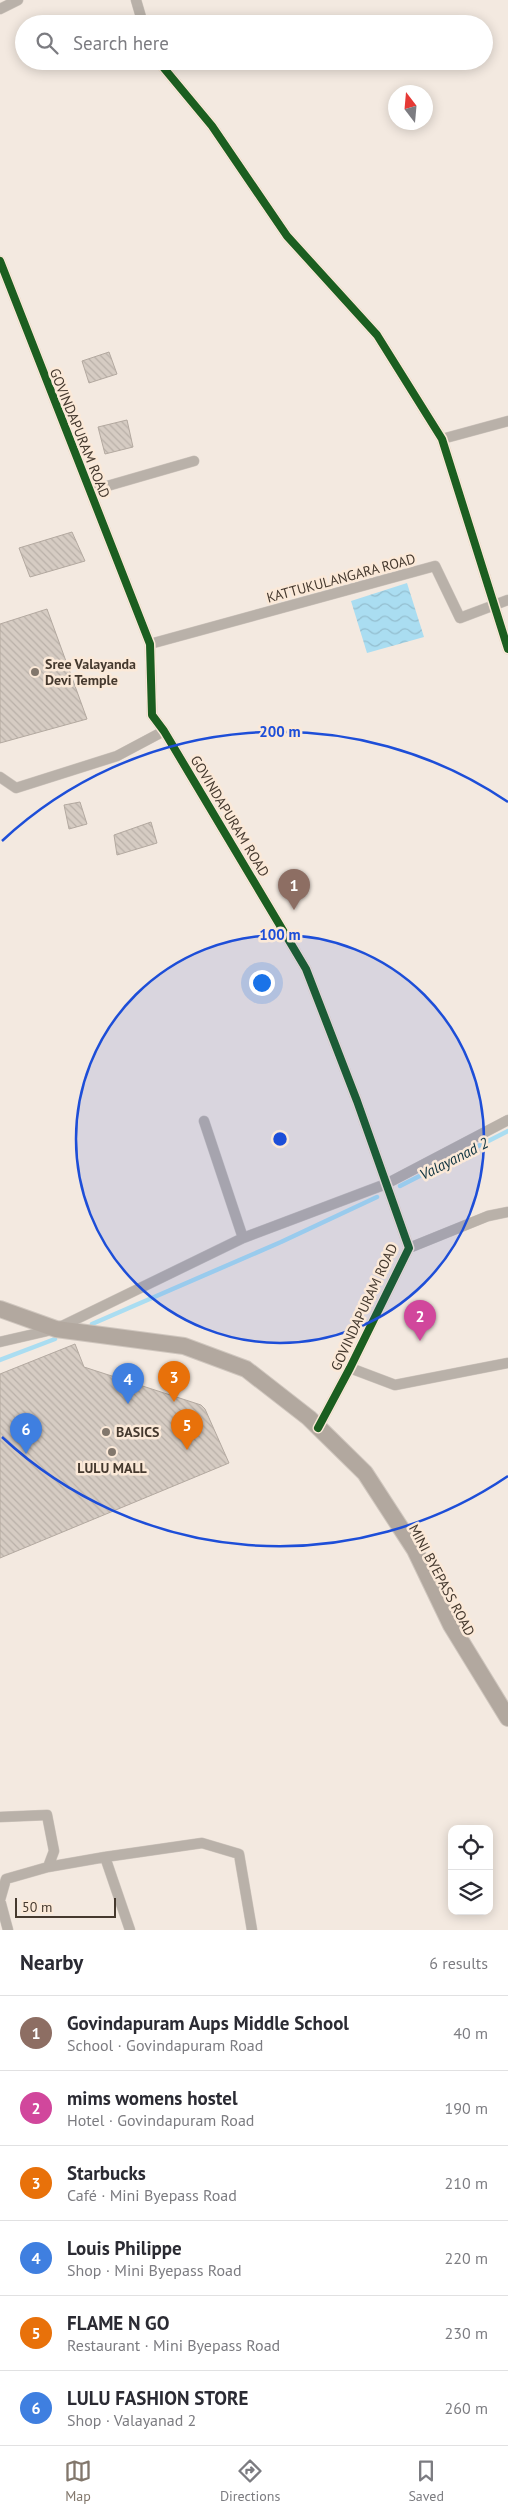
<!DOCTYPE html>
<html lang="en">
<head>
<meta charset="utf-8">
<style>
  :root { --surface:#fff; --page:#f7f7f7; --text:#2b2b33; --muted:#7c7c81; --line:#e1e1e2; --accent:#82776c }
  body { margin:0; font-family:"PT Sans",sans-serif; background:var(--page); color:var(--text) }
  .controls { position:absolute; right:15px; bottom:15px; display:grid; overflow:hidden; border-radius:10px; box-shadow:0 2px 12px #0003 }
  .controls button { width:45px; height:45px; display:grid; place-items:center; padding:0; border:0; border-bottom:1px solid var(--line); background:var(--surface); color:var(--text); font:25px sans-serif }
  .compass { position:absolute; left:388px; top:85px; width:45px; height:45px; border-radius:50%; background:var(--surface); box-shadow:0 2px 12px #0003; rotate:344deg }
  .scale { position:absolute; left:15px; bottom:12px; width:101px; box-sizing:border-box; padding-left:5px; border:2px solid #45392e; border-top:0; font-size:14px; line-height:18px; white-space:nowrap; color:#45392e; -webkit-text-stroke:4px #fbe9d8; paint-order:stroke }
  .you { position:absolute; left:261px; top:982px; width:18px; height:18px; margin:-12px; border:4px solid #fff; border-radius:50%; background:#1a73e8; box-shadow:0 0 0 8px #1a73e833 }
  .badge { display:grid; place-items:center; width:32px; height:32px; border-radius:50%; background:var(--accent); color:#fff; font-size:16px; font-weight:700 }
  .pin { position:absolute; translate:-50% -41px; filter:drop-shadow(0 1px 2px #0008) }
  .pin::after { content:''; position:absolute; top:26px; width:18px; height:15px; background:inherit; clip-path:polygon(0 0,100% 0,50% 100%) }
  .list { margin:0; padding:0; list-style:none }
  h2 { display:flex; justify-content:space-between; align-items:center; height:65px; margin:0; padding:0 20px; font-size:21px }
  h2 small { font-size:16px; font-weight:400; color:var(--muted) }
  .list li { display:grid; grid-template-columns:32px 1fr auto; gap:15px; align-items:center; box-sizing:border-box; height:75px; padding:0 20px; border-top:1px solid var(--line) }
  .list b { display:block; font-size:19px; white-space:nowrap }
  .list p { margin:0; font-size:16px; white-space:nowrap; color:var(--muted) }
  .list em { font-size:16px; font-style:normal; color:var(--muted) }
  .icon { flex:none; width:28px; height:28px; fill:none; stroke:currentColor; stroke-width:2; stroke-linecap:round; stroke-linejoin:round }
  .map { position:relative; flex:none; width:508px; height:1930px; overflow:hidden }
  .search { position:absolute; background:var(--surface); box-shadow:0 2px 12px #0003; left:15px; right:15px; top:15px; height:55px; display:flex; align-items:center; gap:12px; box-sizing:border-box; padding:0 18px; border-radius:28px; color:var(--muted); font-size:19px }
  .sheet { height:515px; background:var(--surface) }
  nav { display:flex; justify-content:space-around; align-items:center; box-sizing:border-box; height:70px; border-top:1px solid var(--line); background:var(--surface); font-size:14px; color:var(--muted) }
  nav a { display:grid; justify-items:center; gap:2px }
  nav .on { color:var(--accent) }
  .map>svg:first-child { display:block }
  .water { fill:url(#water-waves) }
  .lines { fill:none; stroke-linecap:round; stroke-linejoin:round }
  .stream { stroke:#aaddf1; stroke-width:4.5 }
  .building { fill:url(#building-back-hatch); stroke:#b3a9a0 }
  .street-casing { stroke:#cfc6be; stroke-width:11 }
  .primary-casing { stroke:#cfc6be; stroke-width:18 }
  .street { stroke:#b9b1a9; stroke-width:10 }
  .primary { stroke:#b2a89f; stroke-width:16 }
  .cycleway-casing { stroke:#fbe9d8; stroke-width:11 }
  .cycleway { stroke:#1b5e20; stroke-width:8 }
  .ring { fill:none; stroke:#1d4ed8; stroke-width:2.5 }
  .poi-dot { fill:#82776c; stroke:#fbe9d8; stroke-width:2 }
  .labels { text-anchor:middle; stroke-width:5; stroke-linejoin:round; paint-order:stroke }
  .street-label { font-size:14px; fill:#45392e; stroke:#fbe9d8 }
  .poi-label { font-size:14px; font-weight:bold; fill:#45392e; stroke:#fbe9d8; text-anchor:start }
  .water-label { font-size:15px; font-style:italic; fill:#0c323f; stroke:#fbe9d8 }
  .centre { fill:#1d4ed8; stroke:#fbe9d8; stroke-width:2.5 }
  .ring-label { font-size:15px; text-anchor:middle; font-weight:bold; fill:#1d4ed8; stroke:#fbe9d8; stroke-width:5; stroke-linejoin:round; paint-order:stroke }
</style>
</head>
<body>
<div class="map">
<svg width="508" height="1930" viewBox="0 0 508 1930">
  <defs>
    <pattern id="water-waves" width="16" height="10" patternUnits="userSpaceOnUse" patternTransform="scale(1.25)"><rect width="16" height="10" fill="#aaddf1"/><path d="M0 5q4-4 8 0t8 0" fill="none" stroke="#94becf"/></pattern>
    <pattern id="building-back-hatch" width="6" height="6" patternUnits="userSpaceOnUse" patternTransform="scale(1.25)"><rect width="6" height="6" fill="#d6ccc3"/><path d="M-1 5l2 2M0 0l6 6M5-1l2 2" fill="none" stroke="#b9b0a8"/></pattern>
  </defs>
  <rect width="100%" height="100%" fill="#f3e9e0"/>
  <path class="water" d="M407,583l17,54 -57,16 -16,-52z"/>
  <g class="lines">
    <path class="stream" d="M400,1186l108,-55
      M92,1324l189,-82 96,-45
      M0,1360l55,-21"/>
  </g>
  <path class="building" d="M109,352l8,22 -28,9 -7,-22z
    M127,420l6,27 -28,7 -7,-27z
    M72,532l13,29 -55,16 -11,-29z
    M47,609l40,110 -87,24v-119z
    M80,802l7,22 -18,5 -5,-24z
    M151,822l6,21 -40,12 -3,-20z
    M75,1344l9,23 117,38 4,4 24,54 -229,95v-184z"/>
  <g class="lines">
    <g class="street-casing">
      <path id="street" d="M136,0l7,24
        M0,9l18,-9
        M158,61l54,65 75,110 90,99 65,104 66,210
        M0,261l150,383 2,71 12,16 142,238 51,132 52,147 -59,120 -32,60
        M442,439l66,-18
        M90,491l104,-30
        M150,644l285,-78 25,52 48,-18
        M0,777l16,11 101,-32 47,-25
        M204,1121l39,117
        M409,1248l79,-32 20,-4
        M0,1342l56,-13 187,-91 143,-54 122,-64
        M350,1368l45,17 113,-22
        M0,1817l47,-2 7,36 -6,16 -42,12 -6,21
        M105,1857l97,-14 37,11 13,76
        M48,1867l57,-10 25,73
        M0,1900l8,30"/>
    </g>
    <g class="primary-casing">
      <path id="primary" d="M0,1309l56,20 128,17 62,23 63,49 56,55 50,77 36,75 57,93"/>
    </g>
    <use href="#street" class="street"/>
    <use href="#primary" class="primary"/>
    <g class="cycleway-casing">
      <path id="cycleway" d="M158,61l54,65 75,110 90,99 65,104 66,210
        M0,261l150,383 2,71 12,16 142,238 51,132 52,147 -59,120 -32,60"/>
    </g>
    <use href="#cycleway" class="cycleway"/>
  </g>
  <circle cx="280" cy="1139" r="204" fill="#1d4ed8" fill-opacity=".12"/>
  <g class="ring">
    <circle cx="280" cy="1139" r="204"/>
    <path d="M508 1476A407 407 0 0 1 2 1437M2 841A407 407 0 0 1 508 802"/>
  </g>
  <g class="poi-dot">
    <circle cx="35" cy="672" r="5"/>
    <circle cx="106" cy="1432" r="5"/>
    <circle cx="112" cy="1452" r="5"/>
  </g>
  <g class="labels">
    <g class="street-label">
      <text transform="translate(80 433) rotate(68)" y="5">GOVINDAPURAM ROAD</text>
      <text transform="translate(341 578) rotate(-15)" y="5">KATTUKULANGARA ROAD</text>
      <text transform="translate(230 816) rotate(59)" y="5">GOVINDAPURAM ROAD</text>
      <text transform="translate(364 1307) rotate(-65)" y="5">GOVINDAPURAM ROAD</text>
      <text transform="translate(442 1580) rotate(62)" y="5">MINI BYEPASS ROAD</text>
    </g>
    <g class="poi-label">
      <text x="45" y="669">Sree Valayanda<tspan x="45" dy="16">Devi Temple</tspan></text>
      <text x="116" y="1437">BASICS</text>
      <text x="112" y="1473" text-anchor="middle">LULU MALL</text>
    </g>
    <g class="water-label">
      <text transform="translate(454 1159) rotate(-27)" y="5">Valayanad 2</text>
    </g>
  </g>
  <circle cx="280" cy="1139" r="8" class="centre"/>
  <g class="ring-label">
    <text x="280" y="737">200 m</text>
    <text x="280" y="940">100 m</text>
  </g>
</svg>
<div class="controls">
<button><svg class="icon" aria-label="locate" viewBox="0 0 24 24"><circle cx="12" cy="12" r="6"/><path d="M12 2v4M12 18v4M2 12h4M18 12h4"/></svg></button>
<button><svg class="icon" aria-label="layers" viewBox="0 0 24 24"><path d="M12 4l9 5-9 5-9-5zM3 14l9 5 9-5"/></svg></button>
</div>
<svg class="compass" viewBox="-18 -18 36 36"><path d="M0-13l5 13h-10z" fill="#e53935"/><path d="M0 13l5-13h-10z" fill="#7c7c81"/></svg>
<div class="scale">50 m</div>
<div class="you"></div>
<div class="pin badge" style="left:294px;top:910px;background:#8d6e63">1</div>
<div class="pin badge" style="left:420px;top:1341px;background:#d1479c">2</div>
<div class="pin badge" style="left:174px;top:1402px;background:#e8710a">3</div>
<div class="pin badge" style="left:128px;top:1404px;background:#3f7fe0">4</div>
<div class="pin badge" style="left:187px;top:1450px;background:#e8710a">5</div>
<div class="pin badge" style="left:26px;top:1454px;background:#3f7fe0">6</div>
<div class="search"><svg class="icon" aria-label="search" viewBox="0 0 24 24"><circle cx="10" cy="10" r="6"/><path d="M15 15l6 6"/></svg>Search here</div>
</div>
<section class="sheet">
<h2>Nearby<small>6 results</small></h2>
<ul class="list">
<li><span class="badge" style="background:#8d6e63">1</span><div><b>Govindapuram Aups Middle School</b><p>School · Govindapuram Road</p></div><em>40 m</em></li>
<li><span class="badge" style="background:#d1479c">2</span><div><b>mims womens hostel</b><p>Hotel · Govindapuram Road</p></div><em>190 m</em></li>
<li><span class="badge" style="background:#e8710a">3</span><div><b>Starbucks</b><p>Café · Mini Byepass Road</p></div><em>210 m</em></li>
<li><span class="badge" style="background:#3f7fe0">4</span><div><b>Louis Philippe</b><p>Shop · Mini Byepass Road</p></div><em>220 m</em></li>
<li><span class="badge" style="background:#e8710a">5</span><div><b>FLAME N GO</b><p>Restaurant · Mini Byepass Road</p></div><em>230 m</em></li>
<li><span class="badge" style="background:#3f7fe0">6</span><div><b>LULU FASHION STORE</b><p>Shop · Valayanad 2</p></div><em>260 m</em></li>
</ul>
</section>
<nav>
<a class="on"><svg class="icon" aria-label="map" viewBox="0 0 24 24"><path d="M3 6l6-2 6 2 6-2v14l-6 2-6-2-6 2zM9 4v14M15 6v14"/></svg>Map</a>
<a><svg class="icon" aria-label="directions" viewBox="0 0 24 24"><path d="M12 3l9 9-9 9-9-9zM9 14v-3h6M13 9l2 2-2 2"/></svg>Directions</a>
<a><svg class="icon" aria-label="saved" viewBox="0 0 24 24"><path d="M7 4h10v16l-5-4-5 4z"/></svg>Saved</a>
</nav>
</body>
</html>
